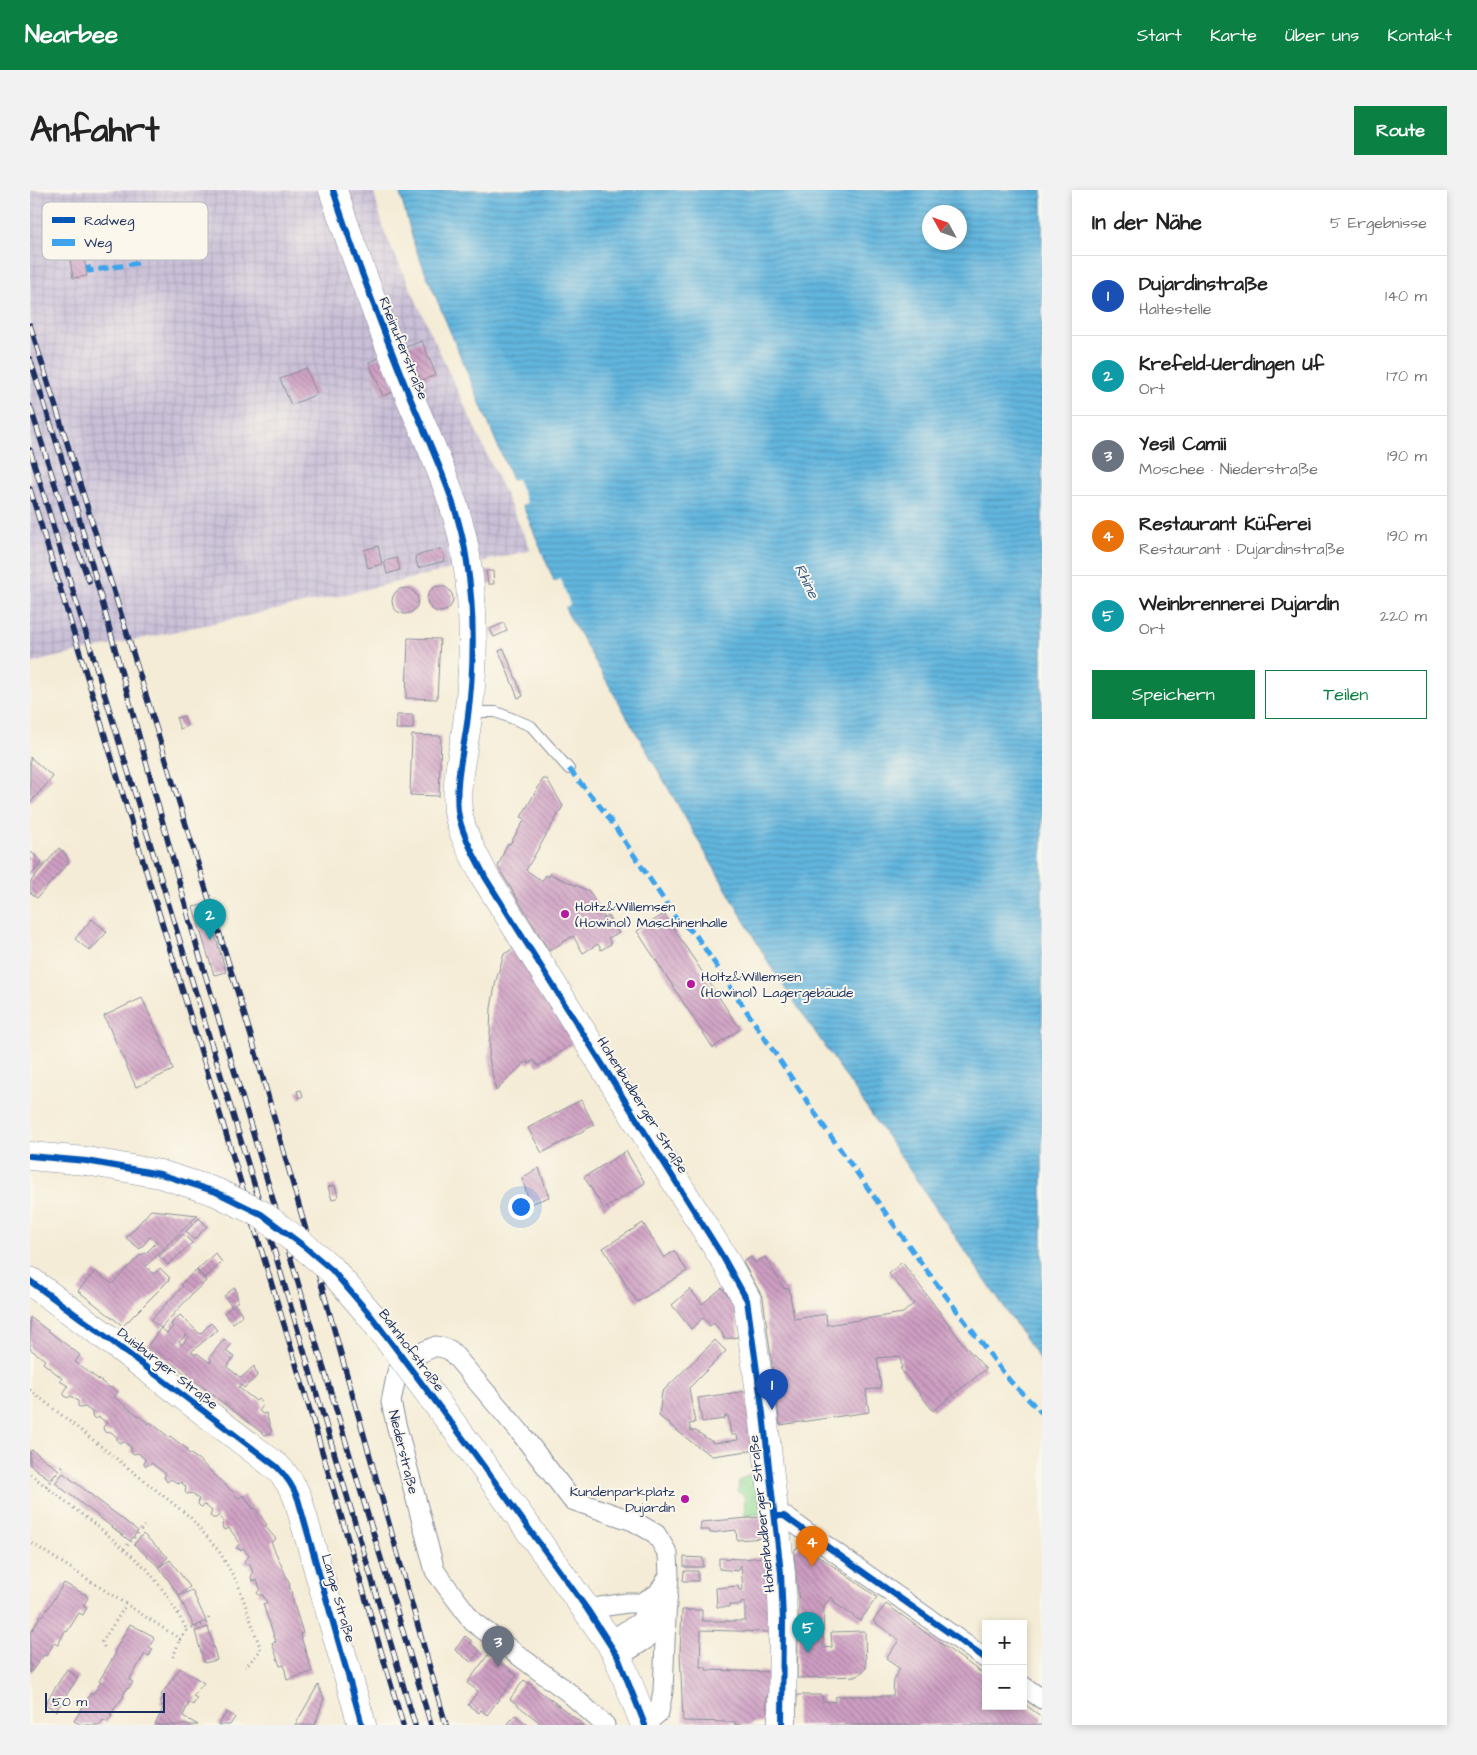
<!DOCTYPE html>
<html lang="de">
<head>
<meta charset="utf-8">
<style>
  :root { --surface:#fff; --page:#f2f2f2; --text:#222; --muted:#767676; --line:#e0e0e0; --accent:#0b8043 }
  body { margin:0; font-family:"Architects Daughter",sans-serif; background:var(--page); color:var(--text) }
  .controls { position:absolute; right:15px; bottom:15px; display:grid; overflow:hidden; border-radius:0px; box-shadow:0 2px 8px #0003 }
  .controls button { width:45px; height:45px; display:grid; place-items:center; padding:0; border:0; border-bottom:1px solid var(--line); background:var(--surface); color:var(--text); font:25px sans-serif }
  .compass { position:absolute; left:892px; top:15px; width:45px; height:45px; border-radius:50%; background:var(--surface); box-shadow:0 2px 8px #0003; rotate:310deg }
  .scale { position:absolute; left:15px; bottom:12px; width:120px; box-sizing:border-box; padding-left:5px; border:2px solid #1b2f5e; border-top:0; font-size:14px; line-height:18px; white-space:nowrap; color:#1b2f5e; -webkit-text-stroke:4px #fbf7ec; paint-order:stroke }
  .you { position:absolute; left:490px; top:1016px; width:18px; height:18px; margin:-12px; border:4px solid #fff; border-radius:50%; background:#1a73e8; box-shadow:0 0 0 8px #1a73e833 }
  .badge { display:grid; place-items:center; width:32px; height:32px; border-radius:50%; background:var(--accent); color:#fff; font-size:16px; font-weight:700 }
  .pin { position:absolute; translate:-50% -41px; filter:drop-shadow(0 1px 2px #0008) }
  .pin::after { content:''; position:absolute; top:26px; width:18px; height:15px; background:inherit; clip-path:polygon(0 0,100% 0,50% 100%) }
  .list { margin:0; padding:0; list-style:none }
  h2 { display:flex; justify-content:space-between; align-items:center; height:65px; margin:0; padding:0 20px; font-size:21px }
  h2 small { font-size:16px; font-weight:400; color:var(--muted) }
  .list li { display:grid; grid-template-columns:32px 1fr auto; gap:15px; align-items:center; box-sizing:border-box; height:80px; padding:0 20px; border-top:1px solid var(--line) }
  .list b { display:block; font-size:19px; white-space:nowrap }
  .list p { margin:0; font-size:16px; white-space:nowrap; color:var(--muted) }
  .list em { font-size:16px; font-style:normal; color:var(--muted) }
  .actions { display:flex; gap:10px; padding:15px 20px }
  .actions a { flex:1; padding:11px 0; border:1px solid var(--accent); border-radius:0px; text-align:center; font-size:18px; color:var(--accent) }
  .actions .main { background:var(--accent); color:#fff }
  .map { position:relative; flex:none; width:1012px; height:1535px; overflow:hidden; border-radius:0px }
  header { display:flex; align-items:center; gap:30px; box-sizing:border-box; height:70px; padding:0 25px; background:var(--accent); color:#fff }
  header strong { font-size:24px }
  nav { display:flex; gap:28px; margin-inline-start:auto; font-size:18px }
  .intro { display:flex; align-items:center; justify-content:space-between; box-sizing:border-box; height:120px; padding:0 30px }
  h1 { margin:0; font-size:35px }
  .button { padding:12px 22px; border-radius:0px; background:var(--accent); color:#fff; font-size:18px; font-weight:700 }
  main { display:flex; gap:30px; padding:0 30px }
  aside { flex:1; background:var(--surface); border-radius:0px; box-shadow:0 2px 8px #0003 }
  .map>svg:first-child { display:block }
  .industrial { fill:url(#industrial-grid) }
  .grass { fill:url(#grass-tufts); stroke:#55847a }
  .water { fill:url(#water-rules); stroke:#3e729e; fill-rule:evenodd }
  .pier { fill:#f4ecd6 }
  .building { fill:url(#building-back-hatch); fill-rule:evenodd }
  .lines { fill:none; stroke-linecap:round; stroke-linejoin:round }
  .lane-casing { stroke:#888e9a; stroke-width:12 }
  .street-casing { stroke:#888e9a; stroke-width:21 }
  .secondary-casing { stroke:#888e9a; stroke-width:29 }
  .path { stroke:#888e9a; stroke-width:3; stroke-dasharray:1 4; stroke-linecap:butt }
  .lane { stroke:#fff; stroke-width:10 }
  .street { stroke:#fff; stroke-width:19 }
  .secondary { stroke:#fff; stroke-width:28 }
  .rail-casing { stroke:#1b2f5e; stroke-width:5.5 }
  .rail { stroke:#fbf7ec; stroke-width:4; stroke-dasharray:11; stroke-linecap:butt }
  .secondary-bridge-casing { stroke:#888e9a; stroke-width:29; stroke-linecap:butt }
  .secondary-bridge { stroke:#fff; stroke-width:28 }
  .quiet { stroke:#3da3ed; stroke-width:5; stroke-dasharray:10 5; stroke-linecap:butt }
  .cycleway-casing { stroke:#fbf7ec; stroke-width:9 }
  .cycleway { stroke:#0057b8; stroke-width:6 }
  .poi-dot { fill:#b5179e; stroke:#fbf7ec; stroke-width:2 }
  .labels { text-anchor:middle; stroke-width:4; stroke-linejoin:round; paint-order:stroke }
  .street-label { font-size:14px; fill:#1b2f5e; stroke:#fbf7ec }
  .poi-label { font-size:14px; fill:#1b2f5e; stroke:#fbf7ec; text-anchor:start }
  .water-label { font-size:15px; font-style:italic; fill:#305884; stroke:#fbf7ec }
  .key { fill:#fbf7ec; stroke:#b8bbc1; stroke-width:1 }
  .key-label { font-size:14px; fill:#1b2f5e }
</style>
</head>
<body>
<header>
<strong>Nearbee</strong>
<nav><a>Start</a><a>Karte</a><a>Über uns</a><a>Kontakt</a></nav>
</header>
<div class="intro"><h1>Anfahrt</h1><a class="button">Route</a></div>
<main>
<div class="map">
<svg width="1012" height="1535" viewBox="0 0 1012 1535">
  <defs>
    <pattern id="industrial-grid" width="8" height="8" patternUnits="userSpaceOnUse" patternTransform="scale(1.25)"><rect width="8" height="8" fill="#c9bfd7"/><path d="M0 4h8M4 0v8" fill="none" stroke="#aca4bb"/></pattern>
    <pattern id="grass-tufts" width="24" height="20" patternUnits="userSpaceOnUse" patternTransform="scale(1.25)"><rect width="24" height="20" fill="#8fda96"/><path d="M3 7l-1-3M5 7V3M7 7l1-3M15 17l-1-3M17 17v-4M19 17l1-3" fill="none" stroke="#7bbb84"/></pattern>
    <pattern id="water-rules" width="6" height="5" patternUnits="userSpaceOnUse" patternTransform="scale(1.25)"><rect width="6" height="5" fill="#62b6de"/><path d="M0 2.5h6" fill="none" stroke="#5094b7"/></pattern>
    <pattern id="building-back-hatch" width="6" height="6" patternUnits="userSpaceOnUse" patternTransform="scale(1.25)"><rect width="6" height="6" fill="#ce9ec2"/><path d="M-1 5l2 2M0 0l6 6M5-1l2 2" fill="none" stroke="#a681a1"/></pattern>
  </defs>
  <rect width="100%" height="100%" fill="#fbf7ec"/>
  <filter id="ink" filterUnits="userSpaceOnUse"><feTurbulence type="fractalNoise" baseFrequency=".02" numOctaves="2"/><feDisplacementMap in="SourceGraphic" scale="10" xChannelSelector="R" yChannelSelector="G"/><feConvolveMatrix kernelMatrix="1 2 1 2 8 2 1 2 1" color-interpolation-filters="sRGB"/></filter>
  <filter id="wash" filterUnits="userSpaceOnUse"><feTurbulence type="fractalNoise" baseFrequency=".0096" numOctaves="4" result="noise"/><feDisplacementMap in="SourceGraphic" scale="20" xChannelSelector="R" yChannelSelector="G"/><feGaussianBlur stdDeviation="1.12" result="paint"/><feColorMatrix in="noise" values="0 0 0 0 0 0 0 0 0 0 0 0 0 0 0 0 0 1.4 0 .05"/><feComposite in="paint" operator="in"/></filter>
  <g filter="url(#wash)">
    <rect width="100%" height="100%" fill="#f4ecd6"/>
    <path class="industrial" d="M0,0h343l12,43 146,317 -210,50 -274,59 -17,5z"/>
    <path class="grass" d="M726,1281l4,43 -15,2 -1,-21 -6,-3 1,-11z"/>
    <path class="water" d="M369,0h643v1173l-268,-391 -206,-358 -153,-367zM899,22h30v30h-30z"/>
    <path class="pier" d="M487,289l10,24 -7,3 -10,-26z
      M531,389l9,26 -7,3 -11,-26z"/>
    <g id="blocks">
      <path class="building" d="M50,43l7,43 -14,2 -7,-43z
        M392,151l14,34 -16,6 -14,-34z
        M352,167l13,34 -12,5 -14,-34z
        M276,178l11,26 -26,11 -11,-26z
        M348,356l4,18 -14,4 -4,-18z
        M412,359l3,12 -27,7 -3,-12z
        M367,368l3,12 -13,4 -3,-13z
        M456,381h7l1,13h-6z
        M397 409a13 13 0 1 1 26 0a13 13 0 1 1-26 0Z
        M362 411a13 13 0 1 1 26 0a13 13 0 1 1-26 0Z
        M474,433l3,8 -13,6 -4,-8z
        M378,448l32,1 -3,60 -31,-1z
        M474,459l19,47 -5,2 -19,-47z
        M367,525h16v14h-17z
        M154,526l3,10 -7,3 -4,-11z
        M382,545l29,1 -2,60 -29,-1z
        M0,567l23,20 -23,26z
        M513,589h4l16,27 -37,64 16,11 4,-6 3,2 1,-3 39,17 15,26 -1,2 5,-3 11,17 -11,5 3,6 -10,6 -3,-6 -15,9 -10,-17 -24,15 -51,-84 7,-18 3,-5h2l15,-25 -4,-2z
        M29,658l6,5 4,9 -32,36 -7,-6v-10z
        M0,661l12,11 -12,14z
        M176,714l20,68 -12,3 -21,-68z
        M634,724l76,115 -27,19 -76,-117z
        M62,729l15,13 -17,19 -15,-12z
        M486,757l59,96 -37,23 -5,-6 -4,4 -3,-3 -30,30 -7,-33 2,-50 5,-28 8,-26z
        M112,808l26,56 5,16 -37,17 -32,-71z
        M271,900l2,6 -4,2 -2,-7z
        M551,910l13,25 -52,28 -14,-25z
        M596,961l19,32 -41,26 -20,-32z
        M509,978l10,29 -19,7 -8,-26z
        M305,995l3,12 -6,3 -4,-13z
        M121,1020l47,5 -52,51 8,8 6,-6 10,10 -2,1 1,1 -46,46 -45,-35 17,-20 17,13 28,-29 6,-2 11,-11 -7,-5 -10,12 -14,-11z
        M169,1028l8,8 -13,14 -8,-9z
        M613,1033l21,35 10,-7 13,20 -50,31 -34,-54z
        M153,1044l9,9 -24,22 -9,-9z
        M185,1063l7,9 -17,16 -8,-8z
        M721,1067l4,6 10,-6 20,32 4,-1 5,31 32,-5 1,11 76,-12 9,-8 2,-1 -25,-30 13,-12 63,84 21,23 -53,42 -33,-43h2l-2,-12 -23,2 4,30 -15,2 3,22 -89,13 -17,-127 -20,-36z
        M166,1080l10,11 -15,14 -30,33 -10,-8 32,-34 -2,-2z
        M205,1097l3,14 -4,3 7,8 1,4 -9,7 -9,-10 8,-7 -8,-10z
        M692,1098l13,17 3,32 -14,2 -2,-6 -8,-10 -4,3 -7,-8 -12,11 -19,-24 18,-16 12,15z
        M150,1125l20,19 11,-11 6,7 -26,22 5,3 1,-2 13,10 1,-3 -1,-3 14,-18 7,6 -5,6 8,6 -7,10 14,11 13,-12 3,10 -13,12 -3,-3 -3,2 18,14 2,-2 3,2 1,6 -3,4 4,3 3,-1 6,20 -7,2 -117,-90 13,-17 6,5 6,-6 -2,-3zM156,1145l3,2 -7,8 -3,-3z
        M0,1127l50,38 -5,7 35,26 1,-1 7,5 -4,5 35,27 1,-2 19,15 1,-1 17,13 -1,2 12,8 41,39 5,-3 9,14 2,-1 12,17 -2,1 11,13 -5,3 19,43 -1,1 3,8 -1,1 12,38 -3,1 12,38 -25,8 -3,-15 -4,1 -8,-23 4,-1 -13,-38 4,-1 -4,-8h-4l-2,-2 3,-4 -3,-9 -2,1 -3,-1 -1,-3 2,-4 -3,-9h-5l-1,-3 5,-5 -6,-8 -2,2 -5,-2 4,-5 -11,-15 -3,2 -3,-1 -1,-5 2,-2 -5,-7 -3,3h-3l-3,-2 2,-5 -7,-6 -4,2 -3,-3 1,-5 -7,-6 -5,1 -2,-2 1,-5 -5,-5 -2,2 -8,-5 -4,3 -3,-5 2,-3 -15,-11 -5,3 -2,-2 1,-5 -7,-6 -4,1 -3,-2v-5l-7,-5 -4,1 -3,-2v-4l-6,-5 -4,1 -3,-2 -1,-4 4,-4 -8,-6 -4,2 -3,-3v-4l-7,-5 -4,1 -3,-2v-5l-7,-5 -4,2 -3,-3v-3l4,-6 -8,-5 2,-3 -19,-15 2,-3 -15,-11z
        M685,1150l11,11 -37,37 6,35 -6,1 2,7h5l18,12 24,-3 -1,-5h-6l-3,-19h-3l-1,3 -22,3 -4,-24 48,-7 9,59 -43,6 -22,-15 -31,-25 3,-24z
        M2,1260l27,20 -8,10 -21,-15v-13z
        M33,1283l75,58 -8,10 -75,-58z
        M731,1327l3,21 -27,2 -1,-10 -26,3 -1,-3h-9l1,-8z
        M113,1344l25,23 -9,10 -25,-23z
        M773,1355l74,52 -17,24 -25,-18 -3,-6 -8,8 -1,43 9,-1 -1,-15 34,-1 1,37 -8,8 -61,2 2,-75 -5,-49 1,-5z
        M654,1367l19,1v9h-19z
        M734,1367l4,28 2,47 -69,-2 -1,37h6v3l63,2 -1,25h-2v11h2v15h-16v2h-17v-3l-52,-1 -3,-69 2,-42h20v11h43v-19l-4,1v2h-12v2h-12l-1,-19 22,-2 1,4h4l-2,-25 -3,6 -19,-2v-11l23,1z
        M140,1370l20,27 -11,8 -20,-28z
        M654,1381h14v10h-15z
        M34,1393l22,12v1l2,2 -5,8 4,2 -4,7 -4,-2 -12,19 -2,-1 -7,14 -4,-2 -8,13 -2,-1 -14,18v-39l11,-19 2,1z
        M162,1400l14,31 -12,6 -15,-31z
        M856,1414l100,72v30h37v-3l19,14v8h-246l1,-30h25v6l13,1v-5l6,-1h52l1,-18 6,-9 -14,-10 13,-19 -26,-19z
        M100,1434l23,12 1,3 -5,8 4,2 -4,7 -4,-2 -16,26 4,2 -5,7 -1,-1 -4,7 1,1 -14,19 2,1 -5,6 -4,-2 -3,5h-19l-7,-4 17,-28 2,1 8,-12 -2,-1 17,-28 -2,-1z
        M178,1437l9,33 -13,3 -9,-32z
        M435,1446l7,5 -2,2 10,8 -9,11 -16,-12z
        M458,1465l2,2 2,-2 25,20 -30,40 -6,-5 -2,3 -11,-8 10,-14 -11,-8z
        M150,1478l24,15 -11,13 4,2 -4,7 -4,-3 -6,14 15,9h-43l9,-19 -4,-3 3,-6 -2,-2z
        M37,1479l11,8 -22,34 -11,-7z
        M494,1490l30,22 30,23h-45v-3l-29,-23z
        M288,1495l6,13 -9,27h-20z
        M197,1522l8,5 -5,8h-12z
        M485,1525l13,10h-18l-2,-1z"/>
    </g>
  </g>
  <g filter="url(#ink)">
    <use href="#blocks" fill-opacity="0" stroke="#888e9a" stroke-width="1"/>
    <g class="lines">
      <g class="lane-casing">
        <path id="lane" d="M440,522h26l35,14 38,43"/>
      </g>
      <g class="street-casing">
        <path id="street" d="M745,1326h9l202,143
          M557,1419l40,-6h14l18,-10
          M579,1451l30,-18 28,-44
          M993,1496l19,13
          M575,1535l-37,-33 -95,-70 -38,-51 -39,-147 -5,-22 6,-30 21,-18 18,-8 14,4 69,81 53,69 61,21 23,13 12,20 1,22 -3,41 -21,23 -27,17
          M615,1535l14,-13 4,-21 3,-74"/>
      </g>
      <g class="secondary-casing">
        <path id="secondary" d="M303,0c23,70 49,138 76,205 23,55 50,109 58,167 8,53 7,110 0,162 -4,29 -12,57 -9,87 3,23 17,45 27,66l238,380 24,43 16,114 18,159 2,48 -1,104
          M0,966l56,5
          M0,1091l75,55 172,131c10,10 16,19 21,32l64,226
          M444,1263l135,188 9,16 27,68"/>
      </g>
      <path class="path" d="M0,1200l160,127 29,34 19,33 23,66 -16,17
        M0,1284l72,56 45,39 22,29 18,32 -7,9 -150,-97
        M16,1296l18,-22
        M94,1359l20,-23
        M157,1440l19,-7 4,-7
        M74,1457l-2,-5 24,-37
        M143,1467l7,-18"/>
      <use href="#lane" class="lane"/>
      <use href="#street" class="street"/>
      <use href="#secondary" class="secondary"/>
      <g class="rail-casing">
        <path id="rail" d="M0,135l95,302 126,409 195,689
          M0,169l40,126 127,462 234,778
          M0,216l35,110 24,65
          M0,260l236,773 149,502
          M0,299l273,898 100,338"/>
      </g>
      <use href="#rail" class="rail"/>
      <g class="secondary-bridge-casing">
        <path id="secondary-bridge" d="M56,971l74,13 56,18 45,22 44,33 27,23 40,47 102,136"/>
      </g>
      <use href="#secondary-bridge" class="secondary-bridge"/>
      <path class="quiet" d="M54,46l5,35 49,-8
        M539,579l38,46 69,103 19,16 130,194 102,143 83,110 32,32"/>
      <g class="cycleway-casing">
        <path id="cycleway" d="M303,0c23,70 49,138 76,205 23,55 50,109 58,167 8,53 7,110 0,162 -4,29 -12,57 -9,87 3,23 17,45 27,66l238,380 24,43 16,114 18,159 2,48 -1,104
          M0,966l56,5 74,13 56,18 45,22 44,33 27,23 40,47 102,136 113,156 31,48 27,68
          M0,1091l75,55 172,131c10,10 16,19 21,32l64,226
          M745,1326h9l202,143"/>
      </g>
      <use href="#cycleway" class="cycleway"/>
    </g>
  </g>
  <g class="poi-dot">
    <circle cx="535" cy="724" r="5"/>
    <circle cx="661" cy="794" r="5"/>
    <circle cx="655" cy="1309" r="5"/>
  </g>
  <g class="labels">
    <g class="street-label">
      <text transform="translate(374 158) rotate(68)" y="5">Rheinuferstraße</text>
      <text transform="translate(613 915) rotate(58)" y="5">Hohenbudberger Straße</text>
      <text transform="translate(382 1160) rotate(53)" y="5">Bahnhofstraße</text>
      <text transform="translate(138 1178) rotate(38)" y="5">Duisburger Straße</text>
      <text transform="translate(374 1262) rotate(76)" y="5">Niederstraße</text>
      <text transform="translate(731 1324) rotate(-96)" y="5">Hohenbudberger Straße</text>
      <text transform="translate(309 1408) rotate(74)" y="5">Lange Straße</text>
    </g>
    <g class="poi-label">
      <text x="545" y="721">Holtz&amp;Willemsen<tspan x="545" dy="16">(Howinol) Maschinenhalle</tspan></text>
      <text x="671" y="791">Holtz&amp;Willemsen<tspan x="671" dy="16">(Howinol) Lagergebäude</tspan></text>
      <text x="645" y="1306" text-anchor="end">Kundenparkplatz<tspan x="645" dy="16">Dujardin</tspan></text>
    </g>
    <g class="water-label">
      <text transform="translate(777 391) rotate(64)" y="5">Rhine</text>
    </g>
  </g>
  <rect x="12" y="12" width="166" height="58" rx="8" class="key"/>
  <rect x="22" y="27" width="23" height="6" fill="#0057b8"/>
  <rect x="22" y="49" width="23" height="7" fill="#3da3ed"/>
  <g class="key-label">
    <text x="54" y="35">Radweg</text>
    <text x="54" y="57">Weg</text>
  </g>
</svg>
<div class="controls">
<button>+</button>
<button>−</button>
</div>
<svg class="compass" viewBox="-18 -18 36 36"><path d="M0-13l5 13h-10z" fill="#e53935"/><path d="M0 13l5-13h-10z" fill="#767676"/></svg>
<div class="scale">50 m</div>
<div class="you"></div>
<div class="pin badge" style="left:742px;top:1220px;background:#1a4fb4">1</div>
<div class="pin badge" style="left:180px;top:750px;background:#0f9aa8">2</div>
<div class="pin badge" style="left:468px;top:1477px;background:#6b7280">3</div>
<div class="pin badge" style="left:782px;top:1377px;background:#e8710a">4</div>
<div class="pin badge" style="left:778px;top:1463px;background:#0f9aa8">5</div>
</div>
<aside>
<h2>In der Nähe<small>5 Ergebnisse</small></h2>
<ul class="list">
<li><span class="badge" style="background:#1a4fb4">1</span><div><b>Dujardinstraße</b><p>Haltestelle</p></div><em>140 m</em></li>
<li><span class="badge" style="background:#0f9aa8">2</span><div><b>Krefeld-Uerdingen Uf</b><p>Ort</p></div><em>170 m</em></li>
<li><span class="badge" style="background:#6b7280">3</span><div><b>Yesil Camii</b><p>Moschee · Niederstraße</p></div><em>190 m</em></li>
<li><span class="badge" style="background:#e8710a">4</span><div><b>Restaurant Küferei</b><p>Restaurant · Dujardinstraße</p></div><em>190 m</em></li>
<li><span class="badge" style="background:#0f9aa8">5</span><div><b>Weinbrennerei Dujardin</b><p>Ort</p></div><em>220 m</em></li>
</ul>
<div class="actions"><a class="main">Speichern</a><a>Teilen</a></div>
</aside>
</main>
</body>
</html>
